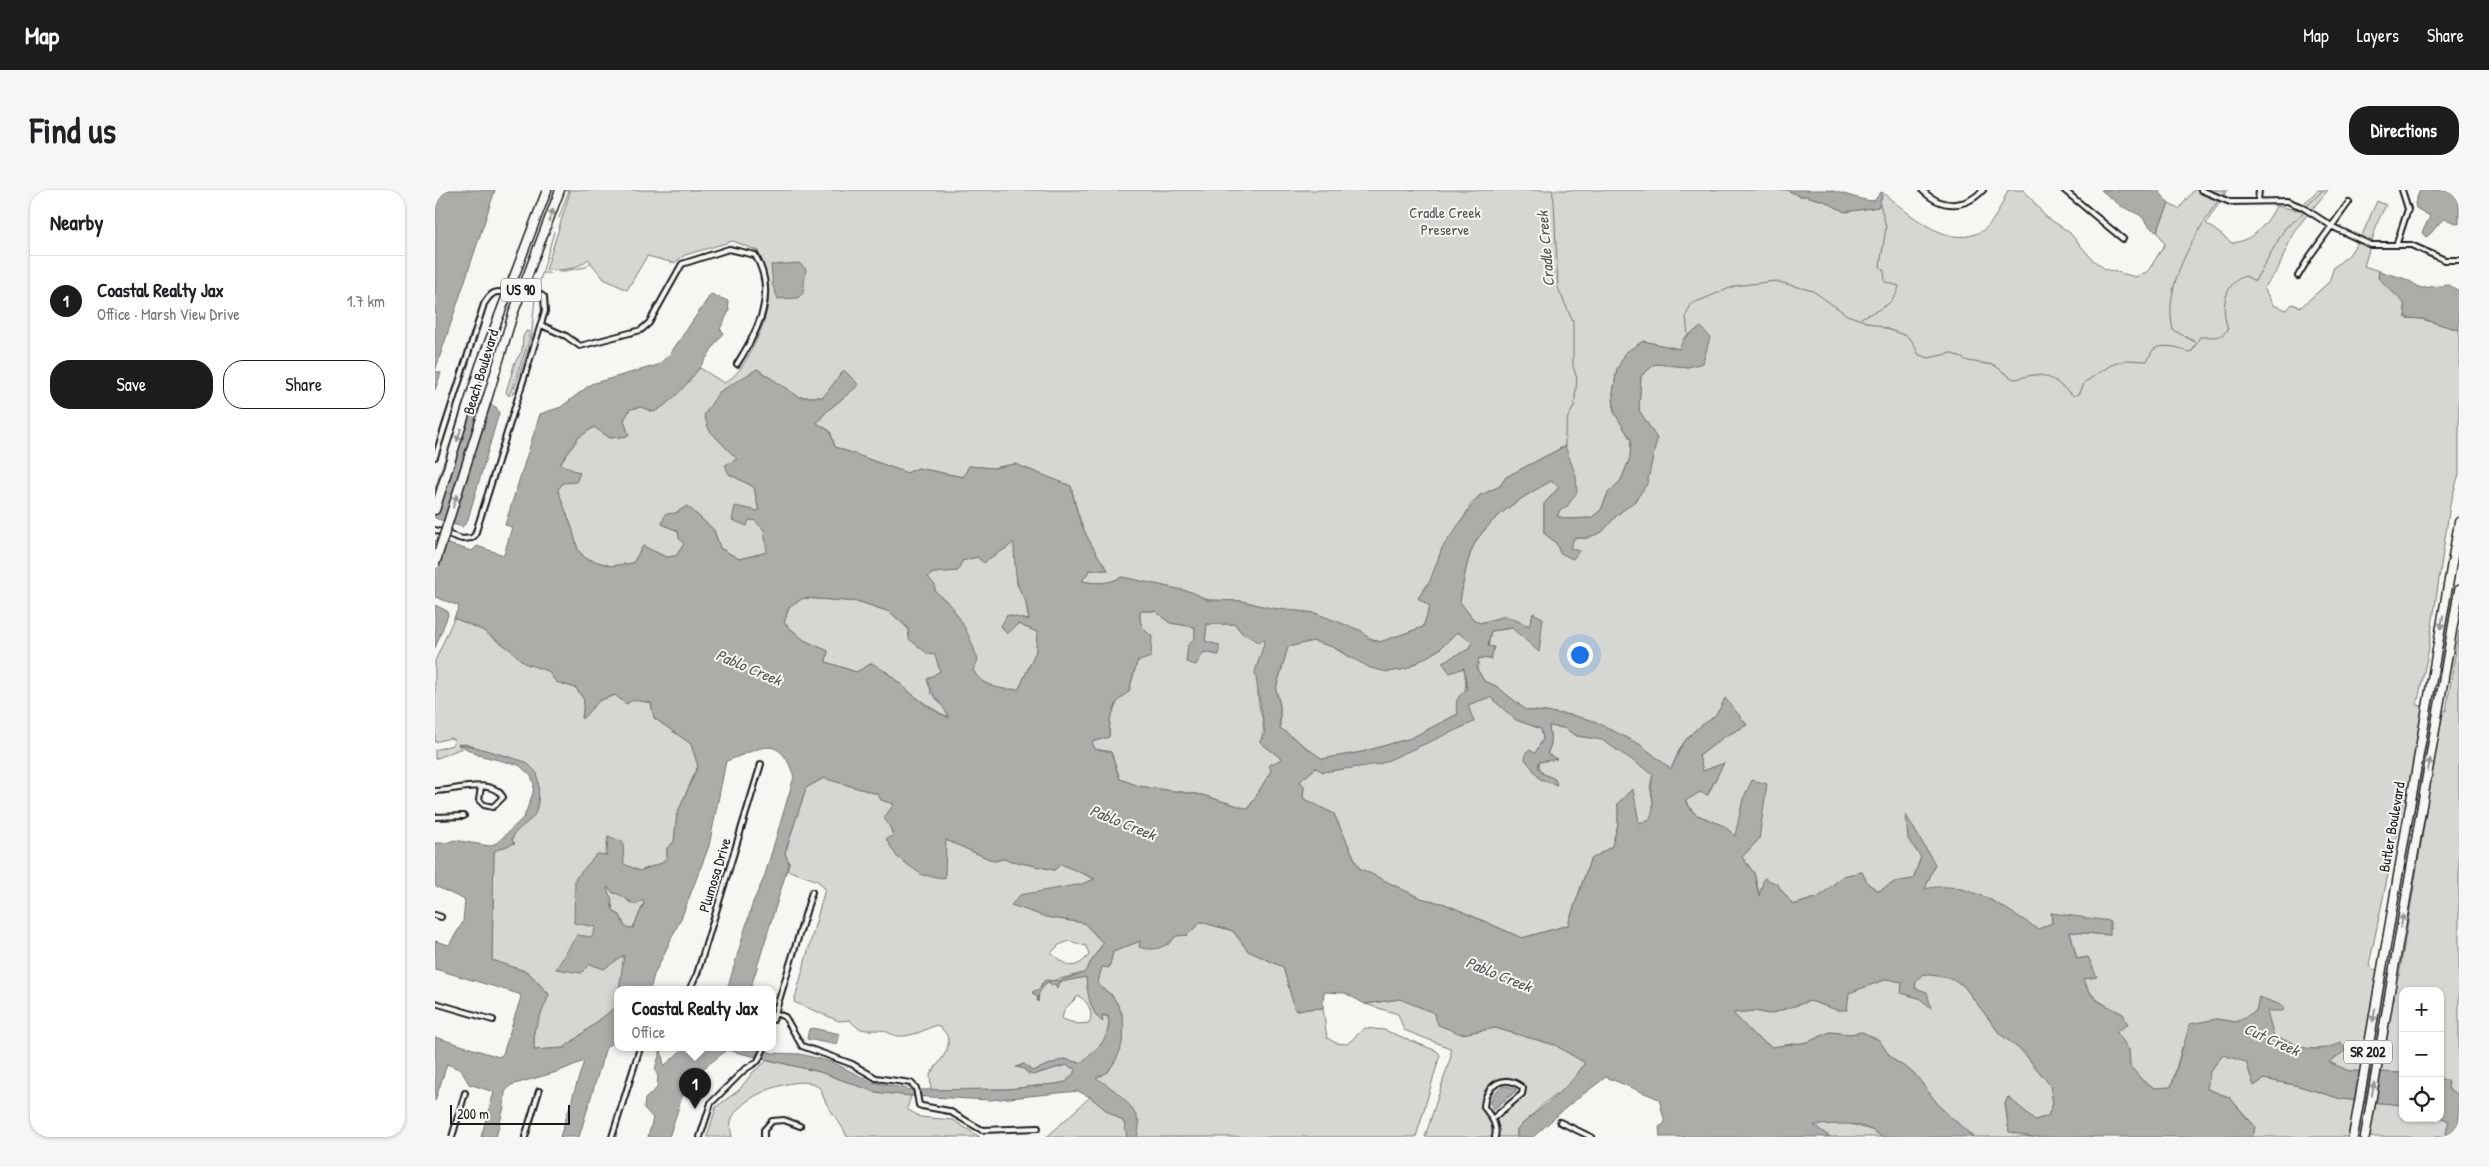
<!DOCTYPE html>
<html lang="en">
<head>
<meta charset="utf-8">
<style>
  :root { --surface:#fff; --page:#f6f6f6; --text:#202124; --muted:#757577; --line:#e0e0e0; --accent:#1c1c1c }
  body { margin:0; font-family:"Patrick Hand",sans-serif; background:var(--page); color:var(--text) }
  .controls { position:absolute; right:15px; bottom:15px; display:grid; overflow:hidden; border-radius:10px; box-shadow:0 1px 4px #0004 }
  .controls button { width:45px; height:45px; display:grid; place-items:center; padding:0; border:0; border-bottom:1px solid var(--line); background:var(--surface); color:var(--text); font:25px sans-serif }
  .scale { position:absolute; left:15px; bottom:12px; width:120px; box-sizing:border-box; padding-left:5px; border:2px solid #1c1c1c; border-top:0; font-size:14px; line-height:18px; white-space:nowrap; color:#1c1c1c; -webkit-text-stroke:4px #f6f6f2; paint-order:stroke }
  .you { position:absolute; left:1144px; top:464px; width:18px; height:18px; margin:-12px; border:4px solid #fff; border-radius:50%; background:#1a73e8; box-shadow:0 0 0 8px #1a73e833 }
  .badge { display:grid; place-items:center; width:32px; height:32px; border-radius:50%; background:var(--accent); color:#fff; font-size:16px; font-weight:700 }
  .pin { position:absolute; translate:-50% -41px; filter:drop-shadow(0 1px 2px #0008) }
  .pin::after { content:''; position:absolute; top:26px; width:18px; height:15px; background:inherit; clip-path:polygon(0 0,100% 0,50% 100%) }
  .popup { position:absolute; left:179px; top:796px; width:162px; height:65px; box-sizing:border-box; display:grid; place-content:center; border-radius:10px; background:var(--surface); filter:drop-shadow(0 1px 4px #0005); font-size:16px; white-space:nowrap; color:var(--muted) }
  .popup b { font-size:19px; color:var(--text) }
  .popup::after { content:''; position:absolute; left:50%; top:100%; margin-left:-10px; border:10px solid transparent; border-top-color:var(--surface) }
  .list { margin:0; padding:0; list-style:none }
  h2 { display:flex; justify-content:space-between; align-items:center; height:65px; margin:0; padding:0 20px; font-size:21px }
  h2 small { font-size:16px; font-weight:400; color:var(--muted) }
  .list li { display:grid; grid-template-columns:32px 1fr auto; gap:15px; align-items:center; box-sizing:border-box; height:90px; padding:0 20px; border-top:1px solid var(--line) }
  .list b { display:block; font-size:19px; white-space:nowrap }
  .list p { margin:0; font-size:16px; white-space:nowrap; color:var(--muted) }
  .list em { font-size:16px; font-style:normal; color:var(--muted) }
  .actions { display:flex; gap:10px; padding:15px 20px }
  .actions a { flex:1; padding:11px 0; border:1px solid var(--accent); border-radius:20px; text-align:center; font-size:18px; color:var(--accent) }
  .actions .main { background:var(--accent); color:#fff }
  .icon { flex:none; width:28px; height:28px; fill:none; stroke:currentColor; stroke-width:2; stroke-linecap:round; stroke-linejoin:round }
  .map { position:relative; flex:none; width:2024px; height:947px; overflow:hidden; border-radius:20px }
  header { display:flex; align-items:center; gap:30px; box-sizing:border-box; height:70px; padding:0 25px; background:var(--accent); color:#fff }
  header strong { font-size:24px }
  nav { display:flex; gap:28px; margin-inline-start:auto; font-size:18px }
  .intro { display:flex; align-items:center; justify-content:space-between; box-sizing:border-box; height:120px; padding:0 30px }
  h1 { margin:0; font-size:35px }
  .button { padding:12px 22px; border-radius:20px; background:var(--accent); color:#fff; font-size:18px; font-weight:700 }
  main { display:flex; gap:30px; padding:0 30px }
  aside { flex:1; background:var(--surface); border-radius:20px; box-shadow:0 1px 4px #0004 }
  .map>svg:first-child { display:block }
  .green { fill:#d6d6d2; stroke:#797977; fill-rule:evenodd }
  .water { fill:#acaca9; stroke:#727271; fill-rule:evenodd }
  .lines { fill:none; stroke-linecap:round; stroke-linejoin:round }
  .stream { stroke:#727271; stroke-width:1 }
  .street-casing { stroke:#1c1c1c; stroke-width:8 }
  .highway-casing { stroke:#1c1c1c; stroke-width:11 }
  .street { stroke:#f6f6f2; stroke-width:4 }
  .highway { stroke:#f6f6f2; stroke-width:8 }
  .highway-bridge-casing { stroke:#1c1c1c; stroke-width:11; stroke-linecap:butt }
  .highway-bridge { stroke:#f6f6f2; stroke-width:8 }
  .oneway { fill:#949492 }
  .labels { text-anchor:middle; stroke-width:4; stroke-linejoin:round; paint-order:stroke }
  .shield { fill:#f6f6f2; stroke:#5d5d5c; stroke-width:1 }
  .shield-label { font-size:14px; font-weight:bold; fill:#1c1c1c }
  .park-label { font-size:15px; fill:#545453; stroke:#f6f6f2 }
  .street-label { font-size:15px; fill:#1c1c1c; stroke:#f6f6f2 }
  .water-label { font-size:16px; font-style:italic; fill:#565654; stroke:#f6f6f2 }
</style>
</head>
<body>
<header>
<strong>Map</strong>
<nav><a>Map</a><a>Layers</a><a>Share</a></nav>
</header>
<div class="intro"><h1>Find us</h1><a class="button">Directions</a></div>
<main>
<aside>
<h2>Nearby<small></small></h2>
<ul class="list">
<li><span class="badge">1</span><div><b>Coastal Realty Jax</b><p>Office · Marsh View Drive</p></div><em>1.7 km</em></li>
</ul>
<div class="actions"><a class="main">Save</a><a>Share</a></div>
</aside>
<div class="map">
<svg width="2024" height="947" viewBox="0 0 2024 947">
  <rect width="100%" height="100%" fill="#f6f6f2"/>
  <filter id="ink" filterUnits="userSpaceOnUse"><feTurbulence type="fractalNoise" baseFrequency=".02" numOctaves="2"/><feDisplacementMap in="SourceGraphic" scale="10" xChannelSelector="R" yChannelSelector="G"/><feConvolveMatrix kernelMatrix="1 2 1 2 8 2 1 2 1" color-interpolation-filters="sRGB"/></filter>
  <g filter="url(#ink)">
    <path class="green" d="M131,0h1221l13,6h6l18,5 21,11 33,-5 5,-14c24,19 62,55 95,40 15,-6 24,-29 30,-43h16l21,26 24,16 24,28 12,9 31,8 12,-6 17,-27 -8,-13 12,-27 10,5 15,-19h34l-22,33 26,20c21,-2 35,-19 44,-37l21,4 21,-20h10l-34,41 -16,38 -14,19 9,17 14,5 5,-6 9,3 28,-25 5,-15 15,-12 13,-20 15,-34 9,4 -8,16 -14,45 15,5v7l25,25 2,15 16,1 37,11v144l-9,31 -22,148 -11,52 29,6 13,-80v464l-10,-5 -2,-10 -7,-1v-88h-37v82l-54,-2 -21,-9 2,-14 -27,1 -11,-7 -18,-5 -8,-27 -7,-13 -3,14 -20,11 -20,-3 -34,28 -11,40 -16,1 -13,-8 -12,-14 -1,-16 -13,-19 7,-17c-18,-9 -32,-14 -39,-35l12,-2 -8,-20 -11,2 -7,-27 40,3 -59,-22 1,10 -14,7 -50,-32 -63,-9 10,-25 -27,-25 13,18 -8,22 -18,3 -16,9 -11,-7 -6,-12 -19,4 -24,21 -27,8 -15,-21 -17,13 -6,-24 -12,-16 17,-18 -16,-40 -7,38 -12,-11 -29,-12 -10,-14 15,-8 8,3 15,-31 -20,7 -4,-15 25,-19 23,-12 -22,-26c-11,25 -18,20 -35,36 -10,10 -14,22 -19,35l-30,-25 -69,-30 -46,-5 -30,-24 -12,-5 -7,-12 2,-11 12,1 -3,-12 3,-16 38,-5 -23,-10 -27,7 -6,-4 -13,-17c3,-18 7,-49 18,-64 19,-26 45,-41 73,-57l8,6 -15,17v29l12,10 4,10 10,-5 4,-10h13l15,-6 15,-17 18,-14 22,-62 -18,-29 2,-34 14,-12 33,3 -9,-18 -36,-8 -26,28 -4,24 1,19 17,28 -1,18 -9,22 -13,13 -7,17 -10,8 -24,1 -10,-3 3,-6 5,-64 -59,31 -6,9 -21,10 -8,8 -41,77 -12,17 12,8 -7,21 -43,15 -65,-29 -45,-5 -28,-7 -34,-1 -17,-8 -69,-15c-13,7 -26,7 -40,4l8,-11h18c-22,-30 -29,-48 -37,-84l-56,-22 -22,4 -24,-2 -6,11 -45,-9 -11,5 -72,-26 -5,-16 -13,-8 9,-11 32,-27 -35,12h-24l-42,-28 -48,61 28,29 -8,15 25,13 5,25 -10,8h5l10,10 4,22 -29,7 -19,-11 -6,-18 -27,-24 -22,13 -3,5 16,7 1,7 5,6 -8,12 -10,1 -23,-11 -10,17 -22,3 -26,-8 -7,-8 -6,-22 -15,-38 6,-7 17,-10 -20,-8 18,-27 16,-11 16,11 18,-2 -4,-16 6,-11 11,-2 13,5 11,-7 35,-37 24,15c13,-7 20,-19 27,-32 19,-36 24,-62 7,-100l-25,-10 -48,14 -11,8 -27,-7 -20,34 -23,-11 -16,-20c-8,10 -29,12 -42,11l24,-78zM1969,608l22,15 -27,163 -26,-7 -4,-4z
      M91,141l3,1v9l-20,55 -3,-4 9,-30 7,-11 1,-14z
      M579,351l3,44 8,13 4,23 -11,3 19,8 -1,19 -17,38 -17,1 -23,-10 -6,-10 -20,-63 -18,-16 -7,-15 5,-3 24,-2 5,-10 15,-4 7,6c10,-10 21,-11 30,-22z
      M368,408l57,4 30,10 45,42 5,17 -10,22 14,12 6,13c-23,-11 -46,-29 -64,-47l-30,1 -30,-10 2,-11 -24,-11 -20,-17 5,-16z
      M705,421h15l15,12 25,4v10l9,15 14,3 -13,-14 2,-17h28l7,9 24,7c-3,17 -8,36 -8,53 -1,19 11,29 2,49l22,17 -11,12 -23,38 -46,-14 -63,-9 -19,-7 -9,-27 -16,-3 -4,-7 18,-6 1,-16 7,-18 12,-11 8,-29 15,-25c-10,-8 -13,-14 -12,-26z
      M19,428l28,12 29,20 13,13 24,8 8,11 20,6 8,12 -2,18 18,-18 16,-5 35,8 3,15 37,26 7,22 -21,48 -3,28 -7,6v9l-5,6 -22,8 -17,-7 -15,-28 -18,128 35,-9 -8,51 -53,42 -30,2v-19l15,-37 -21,-22 -36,-12 2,-109 18,-9 2,-8 21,-21 3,-32 -24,-22 -49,-15 -7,1 4,3 -27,11v-9l17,-5 3,-5 -5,-2 -15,4v-81z
      M1022,442l16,10 -4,7 -10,6c10,24 8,35 -1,59l-47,24 -49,14 -40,7 -42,-31v-22l-4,-17 12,-42 25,-6 20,6 17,11 38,14 18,-3 34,-20z
      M1055,507l26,23 25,9 2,10 -13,24c4,12 15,19 27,22 -7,-7 -19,-12 -18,-23l17,-3 -9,-4 4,-11 -2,-18 15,2 13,8 25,3 51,35 -3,13 5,23 -6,10 -10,3 -7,-34 -14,14v21l-6,22 -22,14 -22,65 -46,13 -77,-34 -25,-6 -61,-30 -25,-54 -31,-16 1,-12 -4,-5 16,-13 43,-1 114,-45 -6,-17z
      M389,588l54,16 3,6 13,4 -4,23 3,9 -7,3 60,1 48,21 9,-2 51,11 7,-6 34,15 -13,5 -36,33 38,6 19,20 -19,30 -42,10 -3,6 -7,4 5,3 1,5v-8l9,-11 8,2 2,3 3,-5 26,-5 4,24 12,15h6c4,22 -12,36 -28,47l-16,-4 -32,12 -8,-7 -7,3 7,2 4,5h8l30,-9 9,4 -1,4 -8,9 -11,2 -47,5 -77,1 -1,-16c12,-15 31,-35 6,-49 -11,5 -25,12 -37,11 -6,0 -12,-5 -19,-6 -14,0 -21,2 -30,-10l-11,1 -45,-19 31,-113 -7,-8 -31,-11 2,-7 -4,-10 21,-65zM634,751l17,5 3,9c-16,18 -23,10 -38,-2l8,-8zM643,806c10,5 16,16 11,27l-11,1 -16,-5 2,-9z
      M172,697l14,7 9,9 12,-4 2,4 -11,25 -8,-1 -5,-12 -6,-3z
      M766,732l32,9 15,20 35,16 12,43 28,-2 4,30 9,5 11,1 18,-16 19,2 53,21 3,4 -24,82h-279l2,-15 -5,-8 -38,-36 13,-7 14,-33 -1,-25 -10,-18 -12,-8 -2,-5 4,-16 7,1 4,-15 27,-11 28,4 8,-9 11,-1z
      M1488,784l23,3 17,8 37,49 23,18 27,33 3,18 -5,13 -13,4 -27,-23 -3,7 4,27 24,6h-60l-33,-30 -26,-34 -23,-15 -12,-18 -17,-8 -12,2 -20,-2 -22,10 -36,5 -17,-11 -23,-23 23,-2 14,3 41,-13 27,9 10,-1 1,-16 39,-14 15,3v11l17,5 -4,-10 1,-7z
      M965,809l35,14 26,21 34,-6 60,17 30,18 -16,23 -21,14 -31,29v8h-92l26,-81 -1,-8 -46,-18 -6,-16 -33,-10z
      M1788,865l23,7 8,24 10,-7 35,7 42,13 62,6v13l37,-1 9,4 -4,16h-192l2,-11 -26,-29 -22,-8 3,-18z
      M333,870l52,12 55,20 36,4 -4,13 13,8 33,3 27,17h-133c-7,-18 -22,-28 -26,-48 -3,-2 -7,-5 -10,-6 -23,-5 -73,14 -80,38 -1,5 0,12 1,16h-25l9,-30 23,-17 14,-18z
      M655,907l16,13 18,12 3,15h-80z
      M1409,932l30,9 8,6h-52l-17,-12z"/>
    <path class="water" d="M1,0h59l-60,181 6,2 -6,17z
      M1352,0c13,0 27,0 40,0 16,2 30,10 47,11l7,-9 2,1 -5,14 -33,5 -21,-11 -18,-5h-6z
      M1666,0h57l11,14 -12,27 -5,-2 -12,-14 -19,-9z
      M1985,0h39v34l-14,-5c-9,4 -11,14 -19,18l-4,-4 8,-17 -14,-8 -1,-5z
      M364,73l7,6 -3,24 -5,5 -20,1 -5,-13 -2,-21z
      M1944,81l27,8 15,9 28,-3 10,6v39l-37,-11 -16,-1 -2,-15 -26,-25z
      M276,104l17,7 1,10 -9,18 4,4c-12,13 -15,23 -25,35 -12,17 -27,34 -45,44l-13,-5 -11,2 -6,11 5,16 -19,2 -16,-11 -16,11 -18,26 20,9 -4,9 -13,1 -5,7 14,38 6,22 7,8 26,8 22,-3 10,-17 23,11 10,-1 8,-12 -5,-6 -1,-7 -16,-7 3,-10 11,-1 11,-7 27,24 6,18 19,11 28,-7 -3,-22 -10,-10h-5l-2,6 -15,-6 3,-14 24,5 -5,-24 -25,-13 -4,-9 12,-6 -28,-29 -5,-15 15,-23 38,-23 42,28h24l21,-27 15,15 -33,27 -9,11 13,8 5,16 72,26 11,-5 45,9 6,-11 24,2 22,-4 56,22c7,36 16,55 37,84h-18l-8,11c15,3 27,3 40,-4l70,15 16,8 34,1 28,7 45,5 47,18 5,7 13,4 43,-15 7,-21 -12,-8 12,-17 12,-33 37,-52 21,-10 6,-9 59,-31 11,30 1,16 -11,16 -6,2 -3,6 10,3 24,-1 10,-8 7,-17 13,-13 9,-22 1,-18 -17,-28 -1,-19 4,-24 9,-17 17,-11 36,8 5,-11 17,-11 9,10 -7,26 -15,4 -33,-3 -14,12 -2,34 18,29 -10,45 -12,17 -18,14 -15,17 -15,6h-13l-4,10 9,3 -6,8 -13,-6 -4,-10 -12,-10v-29l15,-17 -8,-6c-28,16 -54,31 -73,57 -11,15 -15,46 -18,64l13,17 7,4 26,-7 23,10 4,-13 10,5 -4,34 -27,-24 -21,3 -3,15 6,1 -3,12 -12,-1 -2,11 7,12 12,5 30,24 46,5 22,6 47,24 30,24c6,-12 9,-24 19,-34 17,-17 24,-11 35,-37l22,27 -23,12 -25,19 4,15 21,-8 -17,32 -7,-3 -15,9 10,13 29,12 11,10 8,-37 9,-19 15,4 -8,55 -17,18 12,16 5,23 5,-18 13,6 16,21 26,-8 24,-21 19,-4 6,12 11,7 16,-9 18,-3 8,-22 -13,-18 -2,-24 29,49 -10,25c41,-11 81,20 113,40l14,-6 -1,-10 59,8v14l-40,-3 7,27 11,-2 9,20 -13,2 3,10 9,11 27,14 5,11 -12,6 13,19 1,16 12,14 13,8 16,-1 19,-63 26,-5 20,3 20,-11 3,-14 25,9 -1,5h-16l7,26c27,8 39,20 67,5l4,9 -16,11 20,9 54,2v32l-62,-6 -42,-13 -35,-7 -10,7 -8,-24 -23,-7 -13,16 -3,18 22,8 26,30 -2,10h-220l-24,-5 -4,-28 3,-7 27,23 13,-4 5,-13 -3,-18 -27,-33 -23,-18 -37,-49 -17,-8 -23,-3 -7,7 -1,7 12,4 4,16 -12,-10 -18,-5 1,-11 -15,-3 -38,14 -2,17h-10l-27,-9 -41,13 -14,-3 -22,2 22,23 17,11 36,-5 22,-10 20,2 12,-2 17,8 12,18 23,15 26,34 33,30h-91c-22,-18 -42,-12 -68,-12l16,12h-170l-1,-10 6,-4 -6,-24 -53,-22 -37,28 -36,32h-16v-8c23,-21 53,-41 68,-66l-30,-18 -60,-17 -34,6 -23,-9 -4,-12 -34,-14 -35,5 -20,-11 -21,-1 -1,16 -28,2 -12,-43 -35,-16 -15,-20 -32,-9 -14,13 -11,1c-11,12 -22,16 -37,11l1,-6 -27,11 -4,16 -7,-1c-1,5 -5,13 -3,18 3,5 9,6 12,10 19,20 15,55 -2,75 -2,4 -9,6 -13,8 17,10 36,24 42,43 2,4 0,11 -1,16h-10l-3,-15 -18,-12 -16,-13 -12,-6 -88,9 -79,-4 -36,-4 -55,-20 -93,-22 -32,25 -13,22 -13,40h-21l5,-19 -9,-10 1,-9 12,-11 1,-12c-6,-8 1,-17 3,-26l3,16 20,-18h73l16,5 27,1 32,8 40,20 40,8 96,-1 47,-5 11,-2 8,-9 1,-4 -9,-4 -34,10 -11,-8h-5l8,-3 8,7 32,-12 16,4c16,-12 32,-25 28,-47l-6,-1 1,7c-13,-8 -16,-31 -17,-45l-26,5 -3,2v5l-2,-5 -4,2 -1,-4h-3l-8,11 -1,9 -1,-6 -5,-4 7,-3 6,-9 13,1 26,-8 19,-30 -19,-20 -38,-6 -35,-12 9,-10 62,-11 13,-5 -34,-15 -7,6 -51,-11 -9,2 -48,-21 -1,38 -23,-3 -25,-18 -11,-18 7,-3 -3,-9 -6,-9 10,-14 -13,-4 -3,-6 -55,-16 -17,10 -21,65 4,10 -39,127h-23l26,-88 11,-24 30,-101c-15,-47 -34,-27 -68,-16l-17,85 -27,70 -28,59 -4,15h-31l5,-35 -20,14 -14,-5 -9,9 -25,-4 21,-34 15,2 4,-10 -22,-4 1,-44 22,-25 10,1 1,-19 15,6 1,22 16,7 22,-8 5,-6v-9l7,-6 3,-28 21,-48 -7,-22 -37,-26 -3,-15 -18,-3 -7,4 -11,-9 -15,5 -18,19 2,-19 -8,-12 -20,-6 -8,-11 -24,-8 -13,-13 -29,-20 -28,-12 5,-12 -24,-9v-57l37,11 5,-5 27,9 8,-28 -7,-2 35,-111 21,-7 30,-23 67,-19 12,-11zM579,352c0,14 1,48 11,56l4,22 -22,-5 -6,11 6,8 11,-10 19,8 -1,19 -17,38c-19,1 -37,-2 -46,-19l5,-10c-11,-31 -18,-47 -43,-69v-6l-7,-8 5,-4 25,-2 4,-10 15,-4 7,6c10,-10 19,-11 30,-21zM369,408l56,4 30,10 18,16 1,11 19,15 7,1 5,16 -13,8c4,19 15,22 22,39 -29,-11 -50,-40 -77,-55l-16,9 -30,-10 2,-11 -24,-11 -20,-17 5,-16zM705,421h15l15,12 25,4v10l-7,8 -2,17 10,3 8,-13 15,3v-10l-14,-4 2,-17h28l7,9 17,9 6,-2 -10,32 10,61 -5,9 22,17 -13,6 2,6 -23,38 -46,-14 -63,-9 -19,-7 -9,-27 -16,-3 -3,-7 17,-5 1,-17 7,-18 12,-11 8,-29 14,-5 1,-21c-10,-7 -13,-13 -12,-25zM1022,442l16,10 -4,7 -27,13 8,11 14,-5 3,21c-10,8 -13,12 -9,25l-47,24 -49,14 -40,7 -42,-31v-22l-4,-17 12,-42 25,-6 20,6 37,21 18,4 18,-3 34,-20zM1055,507l26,23 25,9 2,10 -8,14 -5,-3 -4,2 -1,7 15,20 17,6 -2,-6 -13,-6 -4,-6 1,-5 18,-3 -10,-5 4,-10 -2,-18 15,2 13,8 25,4 51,34c-5,20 5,29 -4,46l-10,3 -6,-34 -15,14v21l-6,22 -22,14 -22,65 -46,13 -77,-34 -25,-6 -61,-30 -25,-54 -31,-16 1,-12 -4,-5 16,-13 7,4 57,-8 94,-42 -6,-17zM173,697l5,6c10,1 14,8 23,12l6,-5 2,4 -11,24 -8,-1 -5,-12 -6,-3 -3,-8 1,-5 -5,-9z
      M39,209l22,8 3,6 -32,109 -5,5 -27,-9v-29l29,-89z
      M0,415l12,6 1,4 -13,33z
      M23,554l14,2 54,16 11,11c2,11 3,30 -2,41 -6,10 -23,16 -23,27l3,2 -21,8 -2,109 36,12 21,23 -15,36v19l30,-2 53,-42v-5v39l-11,7 -27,90h-19l24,-76 -27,11 -46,13 -6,7 -1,15 -8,30h-15l13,-45 -25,-8 -8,-14 -14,-6 -12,37v-64l64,20 4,-3 18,-57 -2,-3 -84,-25v-28l14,4 14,-23 2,-22 -30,-14v-43h11l8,-3 36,6 8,-4 26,-25 9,-24 1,-9 -3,-8 -12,-11 -41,-10z
      M377,838l28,6 -3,11 -30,-6 2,-10z
      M2005,889l7,1 2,10 10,5v42h-14l4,-16 -9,-4z
      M1068,896l12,2 1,3 -23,18c-5,-12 2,-16 10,-23z"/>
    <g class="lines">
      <path class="stream" d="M1117,0l2,11 4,87 15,34v44l4,13 -3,28 -6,10 -3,16v13
        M1786,6l4,-6
        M1871,17l17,-17
        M124,28l10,-28
        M124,82l27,-5 5,-5
        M108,83h7
        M104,94l15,-52
        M1426,128c15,-8 34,-12 38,-32l-14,-4 -1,-11 -4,-5 6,-39 -6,-23
        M1253,146l-2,-20 5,-12 44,-18 40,-5 38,10 34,24 60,21 5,5 7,14 10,3 22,-5 17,8 26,4 19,14c7,0 12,-3 20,-4 19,-1 27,11 41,21l5,-2 6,-12 26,-17 16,-5 20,1c2,-3 4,-8 6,-11 7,-7 28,-3 35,2l4,-1 8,-14c10,-1 21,3 28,-8 -7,-20 -5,-45 17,-53l10,5 30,-53 16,-12 3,-5
        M1760,152l-22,-12c-11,-45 22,-96 46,-131
        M77,205l19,-54 4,-44"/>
      <g class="street-casing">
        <path id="street" d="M1487,0c19,19 43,19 61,0
          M1629,0l59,49
          M1766,0l29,12 57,-1 15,6 31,20 38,18h40l34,15h14
          M1823,11l1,-11
          M1962,53l11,-34 -6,-19
          M1863,86l12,-20 39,-54
          M106,135l25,11 14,10 61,-16 8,-7 33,-59 47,-15 26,6c23,38 3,76 -18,109
          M0,267l49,-153c6,-10 11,-15 23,-10
          M0,340l27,9 10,-1 3,-3 70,-224 -1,-14 -20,-13
          M0,601c19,0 56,-14 68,6l-10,10 -9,-2 -5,-5 2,-13
          M0,627l29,-1
          M0,725l6,2
          M254,800l8,-16 64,-210
          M0,813l58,17
          M340,823l10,4 17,29 50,18 24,14 35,5 5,5 3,17 3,1 27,5 33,19 56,-2
          M338,830l39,-128
          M1057,929l30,-25 1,-6c-18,-16 -38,-3 -39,19 7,10 14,18 11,30
          M1125,932l31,15
          M17,947l13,-44
          M90,947l14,-46
          M177,947l28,-89
          M265,947l11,-34 33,-33 14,-9 6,-13
          M329,947v-7l8,-9 12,-1 16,6"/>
      </g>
      <g class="highway-casing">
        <path id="highway" d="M54,203l24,-79 47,-124
          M0,320l45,-144 67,-176
          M1918,947l106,-615
          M1930,947l94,-547"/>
      </g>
      <use href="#street" class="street"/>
      <use href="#highway" class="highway"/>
      <g class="highway-bridge-casing">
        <path id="highway-bridge" d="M0,374l54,-171"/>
      </g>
      <use href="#highway-bridge" class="highway-bridge"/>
    </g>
    <defs><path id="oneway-solid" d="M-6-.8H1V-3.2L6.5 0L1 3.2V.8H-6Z" transform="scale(1.25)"/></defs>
    <g class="oneway">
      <use href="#oneway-solid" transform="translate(116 25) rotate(-69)"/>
      <use href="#oneway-solid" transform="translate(24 245) rotate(107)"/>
      <use href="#oneway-solid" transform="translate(20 311) rotate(-73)"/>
      <use href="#oneway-solid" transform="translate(2007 432) rotate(100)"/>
      <use href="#oneway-solid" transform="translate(1994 575) rotate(-80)"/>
      <use href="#oneway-solid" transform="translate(1967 731) rotate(-80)"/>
      <use href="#oneway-solid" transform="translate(1939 825) rotate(100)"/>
      <use href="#oneway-solid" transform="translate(1938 899) rotate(-80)"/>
    </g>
  </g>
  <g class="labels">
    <g class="shield">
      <rect x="66" y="88.5" width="40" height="23" rx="4"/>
      <rect x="1909" y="850.5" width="48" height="23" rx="4"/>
    </g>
    <g class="shield-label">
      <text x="86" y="105">US 90</text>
      <text x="1933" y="867">SR 202</text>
    </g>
    <g class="park-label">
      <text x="1010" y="28">Cradle Creek<tspan x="1010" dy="17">Preserve</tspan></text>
    </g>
    <g class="street-label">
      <text transform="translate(46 182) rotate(-73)" y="5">Beach Boulevard</text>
      <text transform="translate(1957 637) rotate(-80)" y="5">Butler Boulevard</text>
      <text transform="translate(280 685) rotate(-73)" y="5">Plumosa Drive</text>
    </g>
    <g class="water-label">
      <text transform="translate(1110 59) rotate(-95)" y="6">Cradle Creek</text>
      <text transform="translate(314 477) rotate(23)" y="6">Pablo Creek</text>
      <text transform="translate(688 632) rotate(22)" y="6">Pablo Creek</text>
      <text transform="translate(1064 784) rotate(22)" y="6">Pablo Creek</text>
      <text transform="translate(1837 849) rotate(24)" y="6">Cut Creek</text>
    </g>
  </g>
</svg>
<div class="controls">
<button>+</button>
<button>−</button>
<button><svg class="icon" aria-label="locate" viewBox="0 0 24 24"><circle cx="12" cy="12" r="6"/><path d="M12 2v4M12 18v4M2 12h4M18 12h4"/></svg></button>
</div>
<div class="scale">200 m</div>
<div class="you"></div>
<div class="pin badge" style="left:260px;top:919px">1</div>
<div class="popup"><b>Coastal Realty Jax</b>Office</div>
</div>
</main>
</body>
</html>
